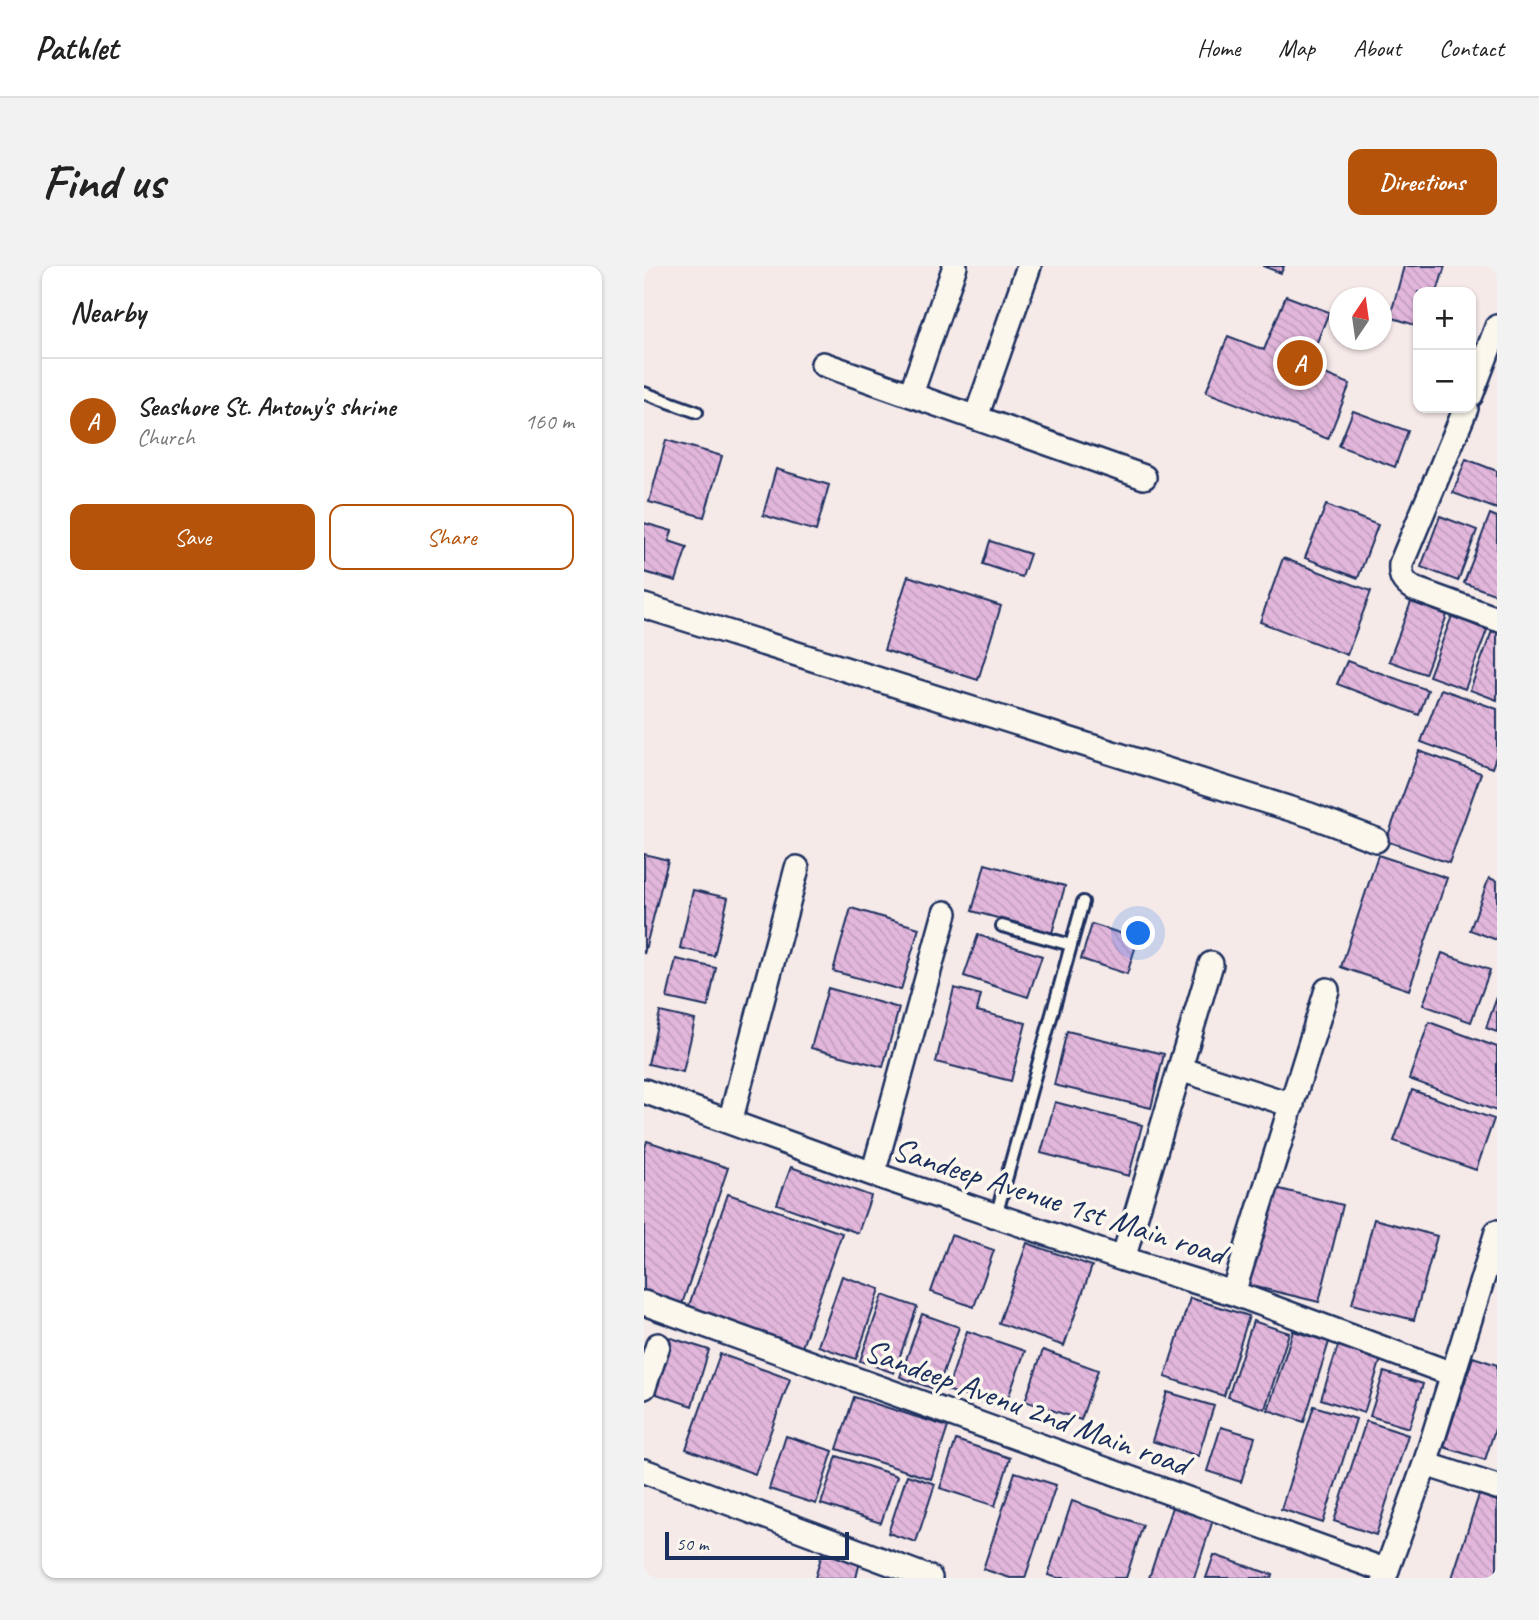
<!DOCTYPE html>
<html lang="en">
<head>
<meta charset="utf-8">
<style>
  :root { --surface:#fff; --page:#f2f2f2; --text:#222; --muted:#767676; --line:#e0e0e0; --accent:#b45309 }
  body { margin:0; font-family:Caveat,sans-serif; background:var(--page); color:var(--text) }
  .controls { position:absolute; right:21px; top:21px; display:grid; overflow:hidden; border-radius:14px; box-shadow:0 2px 5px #0004 }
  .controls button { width:63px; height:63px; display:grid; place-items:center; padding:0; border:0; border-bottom:2px solid var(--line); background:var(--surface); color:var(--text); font:35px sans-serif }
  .compass { position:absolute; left:685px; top:21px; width:63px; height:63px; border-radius:50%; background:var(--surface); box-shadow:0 2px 5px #0004; rotate:13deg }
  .scale { position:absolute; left:21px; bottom:18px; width:184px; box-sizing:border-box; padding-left:7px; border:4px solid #1b2f5e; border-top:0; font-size:19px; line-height:24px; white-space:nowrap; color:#1b2f5e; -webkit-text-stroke:5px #fbf7ec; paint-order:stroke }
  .you { position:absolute; left:495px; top:668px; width:24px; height:24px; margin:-18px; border:5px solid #fff; border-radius:50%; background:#1a73e8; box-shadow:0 0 0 10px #1a73e833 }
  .badge { display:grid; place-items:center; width:46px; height:46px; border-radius:50%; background:var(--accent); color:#fff; font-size:23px; font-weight:700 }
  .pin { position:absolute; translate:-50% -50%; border:4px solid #fff; box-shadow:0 2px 7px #0006 }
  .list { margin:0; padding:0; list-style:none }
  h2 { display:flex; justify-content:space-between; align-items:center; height:91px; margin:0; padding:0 28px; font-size:30px }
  h2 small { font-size:23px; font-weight:400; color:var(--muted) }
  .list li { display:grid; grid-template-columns:46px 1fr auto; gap:21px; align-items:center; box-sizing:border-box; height:126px; padding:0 28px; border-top:2px solid var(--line) }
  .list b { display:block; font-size:26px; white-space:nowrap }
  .list p { margin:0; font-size:23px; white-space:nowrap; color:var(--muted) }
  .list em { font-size:23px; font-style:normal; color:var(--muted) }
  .actions { display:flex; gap:14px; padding:21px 28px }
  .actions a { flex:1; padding:16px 0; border:2px solid var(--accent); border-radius:14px; text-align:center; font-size:24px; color:var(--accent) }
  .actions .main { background:var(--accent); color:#fff }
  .map { position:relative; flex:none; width:853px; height:1312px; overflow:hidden; border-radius:14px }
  header { display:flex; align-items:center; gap:42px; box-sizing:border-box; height:98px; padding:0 35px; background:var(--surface); border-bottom:2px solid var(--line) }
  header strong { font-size:33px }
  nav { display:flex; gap:38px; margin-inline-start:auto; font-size:24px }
  .intro { display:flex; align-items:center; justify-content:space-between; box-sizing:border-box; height:168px; padding:0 42px }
  h1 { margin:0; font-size:49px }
  .button { padding:18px 32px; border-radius:14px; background:var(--accent); color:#fff; font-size:24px; font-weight:700 }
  main { display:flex; gap:42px; padding:0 42px }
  aside { flex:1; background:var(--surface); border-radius:14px; box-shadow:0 2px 5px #0004 }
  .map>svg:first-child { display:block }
  .building { fill:url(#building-back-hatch); stroke:#1b2f5e; stroke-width:2 }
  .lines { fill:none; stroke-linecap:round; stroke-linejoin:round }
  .service-casing { stroke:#1b2f5e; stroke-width:16 }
  .minor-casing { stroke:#1b2f5e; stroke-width:28 }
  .service { stroke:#fbf7ec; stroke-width:10 }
  .minor { stroke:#fbf7ec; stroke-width:23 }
  .labels { text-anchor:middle; stroke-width:7; stroke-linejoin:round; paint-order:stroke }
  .street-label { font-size:33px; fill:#1b2f5e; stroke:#fbf7ec }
</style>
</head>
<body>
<header>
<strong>Pathlet</strong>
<nav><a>Home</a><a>Map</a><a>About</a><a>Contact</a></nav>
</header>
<div class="intro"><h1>Find us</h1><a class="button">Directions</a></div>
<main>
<aside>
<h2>Nearby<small></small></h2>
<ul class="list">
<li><span class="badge">A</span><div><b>Seashore St. Antony's shrine</b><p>Church</p></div><em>160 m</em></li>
</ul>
<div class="actions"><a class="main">Save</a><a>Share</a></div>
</aside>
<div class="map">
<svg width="853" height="1312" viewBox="0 0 853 1312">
  <defs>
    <pattern id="building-back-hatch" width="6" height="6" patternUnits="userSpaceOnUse" patternTransform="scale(1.75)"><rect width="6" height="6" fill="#e3b7dc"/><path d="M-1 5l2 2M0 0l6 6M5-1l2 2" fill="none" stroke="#c29ebf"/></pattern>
  </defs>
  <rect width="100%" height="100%" fill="#f6eae9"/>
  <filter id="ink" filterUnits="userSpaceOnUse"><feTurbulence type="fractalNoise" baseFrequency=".0143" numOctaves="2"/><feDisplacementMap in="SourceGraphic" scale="14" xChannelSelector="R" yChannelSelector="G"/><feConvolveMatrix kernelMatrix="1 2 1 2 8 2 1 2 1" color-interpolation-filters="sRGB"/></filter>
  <g filter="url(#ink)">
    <path class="building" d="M619,0h21l-3,7z
      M760,0h41l-8,26h-19v34l-28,-9z
      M642,30l43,16 -22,55 43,17 -22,55 -122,-47 22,-56 36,14z
      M709,145l55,20 -13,36 -56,-21z
      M22,174l56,16 -18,61 -55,-15z
      M822,193l31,12v38l-44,-16z
      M132,203l53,16 -13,46 -53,-16z
      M682,239l52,20 -20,53 -53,-20z
      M846,248l7,3v78l-33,-12z
      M796,250l37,14 -19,51 -37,-14z
      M0,257l28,8 -3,10 18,6 -11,34 -32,-9z
      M346,275l40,13 -8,23 -39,-13z
      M639,292l88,33 -24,64 -87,-33z
      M264,310l93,30 -23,74 -94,-30z
      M767,336l36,13 -22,59 -36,-13z
      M808,350l35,14 -22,59 -36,-13z
      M848,365l5,1v68l-27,-10z
      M703,395l81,29 -9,25 -82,-31z
      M797,423l56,20v45l-5,14 -71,-26z
      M775,485l62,22 -32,90 -63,-22z
      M0,588l24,6 -24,94z
      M734,589l69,23 -38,112 -68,-23z
      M341,598l80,22 -13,47 -80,-22z
      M845,612l8,3v59l-27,-10z
      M49,624l35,8 -14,58 -34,-8z
      M207,642l68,20 -18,62 -68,-19z
      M448,658l46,15 -11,35 -46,-15z
      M334,669l64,21 -14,41 -64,-21z
      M798,687l48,17 -19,52 -48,-17z
      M32,693l40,9 -8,39 -41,-9z
      M184,722l71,20 -16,59 -72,-19z
      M310,722l27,7 -4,16 49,12 -15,58 -75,-19z
      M853,731v35l-11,-4z
      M16,746l35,8 -12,52 -35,-8z
      M785,756l68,25v64l-88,-32z
      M423,765l97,23 -13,54 -97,-23z
      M768,824l82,29 -18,51 -82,-29z
      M411,836l87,23 -13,51 -88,-23z
      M3,875l81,27 -46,136 -38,-13v-140z
      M147,901l80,29 -13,37 -81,-29z
      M628,921l71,18 -24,97 -71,-17z
      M84,928l114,39 -40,114 -114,-39z
      M730,953l63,17 -23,84 -62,-16z
      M307,969l43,15 -20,57 -43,-15z
      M383,977l65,23 -28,80 -65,-23z
      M198,1010l38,13 -24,70 -38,-13z
      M239,1029l34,12 -23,66 -34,-12z
      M546,1032l59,18 -25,80 -59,-19z
      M278,1048l37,13 -22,63 -37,-13z
      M609,1055l36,12 -24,76 -37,-12z
      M323,1065l58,20 -21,58 -57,-19z
      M649,1065l36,11 -25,80 -36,-12z
      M21,1070l44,14 -17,56 -44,-15z
      M694,1080l43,13 -17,54 -43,-14z
      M399,1084l55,20 -17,50 -56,-19z
      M76,1088l70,25 -35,95 -69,-25z
      M829,1091l24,8v58l-12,37 -41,-13z
      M740,1106l39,12 -14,44 -39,-12z
      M523,1126l47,14 -16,50 -46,-15z
      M210,1131l94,30 -17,52 -94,-30z
      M670,1140l42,13 -33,104 -42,-14z
      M722,1155l42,14 -32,100 -42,-14z
      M577,1161l34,10 -14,45 -34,-11z
      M142,1170l47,15 -17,53 -47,-15z
      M312,1174l54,18 -15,48 -55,-18z
      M193,1190l60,20 -16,47 -60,-19z
      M371,1206l41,13 -31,93h-15l-27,-9z
      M263,1209l28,9 -19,58 -28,-9z
      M835,1229l18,6v77h-45z
      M428,1235l71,24 -17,53h-68l-10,-3z
      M528,1241l41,13 -19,58h-45z
      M180,1281l37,11 -5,20h-41z
      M570,1289l59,20 -1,3h-66z"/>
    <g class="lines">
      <g class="service-casing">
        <path id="service" d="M0,127l53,19
          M358,660l69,19
          M352,950l87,-314"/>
      </g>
      <g class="minor-casing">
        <path id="minor" d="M179,98l321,113
          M267,128l44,-128
          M827,129l26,-68
          M822,142l-65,156c-1,13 2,18 13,25l83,30
          M332,151l53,-151
          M0,340l666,209 66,25
          M536,803l112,36
          M0,825l229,83 250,85 110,34 219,81
          M86,856l67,-254
          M229,908l72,-261
          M479,993l88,-295
          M589,1027l94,-303
          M0,1037l743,268
          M0,1121l14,-42
          M781,1198l72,23
          M0,1205l286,107
          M740,1312l41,-114 72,-232"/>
      </g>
      <use href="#service" class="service"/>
      <use href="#minor" class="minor"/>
    </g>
  </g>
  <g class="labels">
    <g class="street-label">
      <text transform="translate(415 934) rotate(18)" y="12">Sandeep Avenue 1st Main road</text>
      <text transform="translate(383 1140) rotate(20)" y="12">Sandeep Avenu 2nd Main road</text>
    </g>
  </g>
</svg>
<div class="controls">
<button>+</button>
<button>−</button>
</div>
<svg class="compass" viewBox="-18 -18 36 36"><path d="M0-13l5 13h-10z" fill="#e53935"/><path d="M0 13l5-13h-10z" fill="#767676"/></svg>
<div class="scale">50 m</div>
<div class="you"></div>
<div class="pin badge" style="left:656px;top:97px">A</div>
</div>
</main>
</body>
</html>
